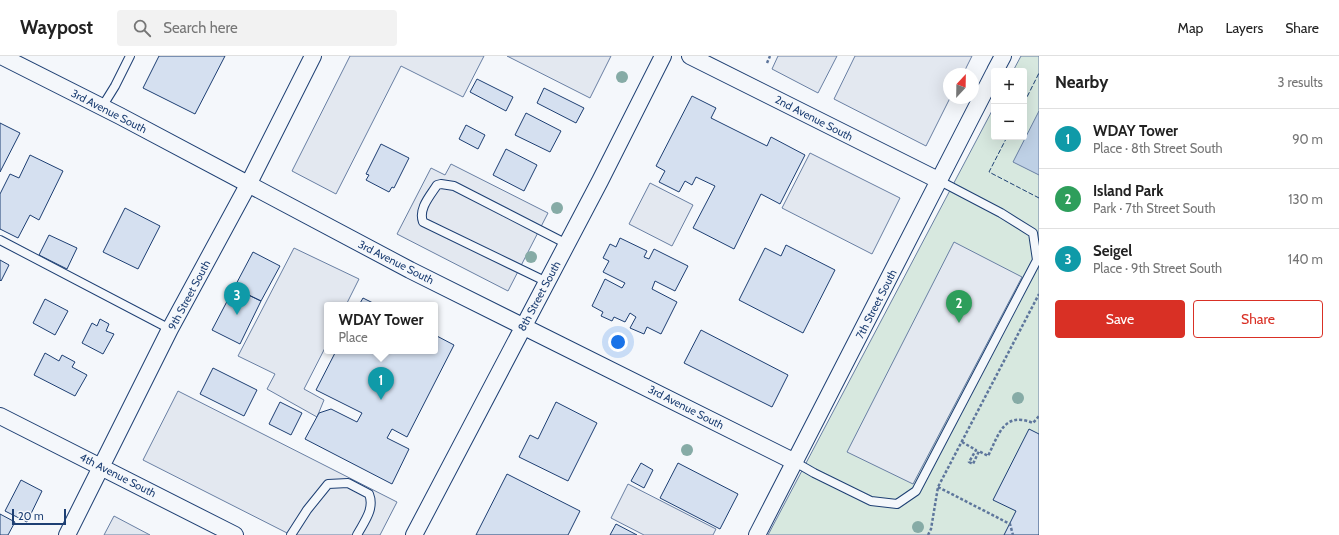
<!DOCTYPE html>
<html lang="en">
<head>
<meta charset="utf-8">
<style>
  :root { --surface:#fff; --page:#f2f2f2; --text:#222; --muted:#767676; --line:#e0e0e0; --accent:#d93025 }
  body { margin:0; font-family:Cabin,sans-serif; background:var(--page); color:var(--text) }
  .controls { position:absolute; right:12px; top:12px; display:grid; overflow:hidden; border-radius:4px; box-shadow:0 4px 16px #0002 }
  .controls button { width:36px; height:36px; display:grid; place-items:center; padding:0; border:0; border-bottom:1px solid var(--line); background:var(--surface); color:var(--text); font:20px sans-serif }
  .compass { position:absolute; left:943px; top:12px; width:36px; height:36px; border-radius:50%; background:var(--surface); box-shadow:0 4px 16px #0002; rotate:22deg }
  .scale { position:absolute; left:12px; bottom:10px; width:54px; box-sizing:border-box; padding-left:4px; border:2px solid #1d3f73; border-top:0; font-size:11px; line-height:14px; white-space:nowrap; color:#1d3f73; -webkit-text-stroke:3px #f4f7fb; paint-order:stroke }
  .you { position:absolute; left:618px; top:286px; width:14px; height:14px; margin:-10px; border:3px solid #fff; border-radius:50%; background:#1a73e8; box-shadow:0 0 0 6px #1a73e833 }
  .badge { display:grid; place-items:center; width:26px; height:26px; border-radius:50%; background:var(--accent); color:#fff; font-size:13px; font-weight:700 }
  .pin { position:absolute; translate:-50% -33px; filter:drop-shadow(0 1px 2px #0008) }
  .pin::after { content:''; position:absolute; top:21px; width:14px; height:12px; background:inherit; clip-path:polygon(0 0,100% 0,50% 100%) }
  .popup { position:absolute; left:324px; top:246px; width:114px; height:52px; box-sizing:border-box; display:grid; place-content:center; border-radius:4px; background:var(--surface); filter:drop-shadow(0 1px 3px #0005); font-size:13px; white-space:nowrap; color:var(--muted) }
  .popup b { font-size:15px; color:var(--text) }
  .popup::after { content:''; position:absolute; left:50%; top:100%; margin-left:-8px; border:8px solid transparent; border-top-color:var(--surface) }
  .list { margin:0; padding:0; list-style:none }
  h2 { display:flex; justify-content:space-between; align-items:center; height:52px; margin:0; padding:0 16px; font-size:17px }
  h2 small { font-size:13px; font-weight:400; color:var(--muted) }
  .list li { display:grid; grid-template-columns:26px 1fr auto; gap:12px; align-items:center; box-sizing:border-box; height:60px; padding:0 16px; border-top:1px solid var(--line) }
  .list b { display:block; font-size:15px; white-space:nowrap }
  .list p { margin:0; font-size:13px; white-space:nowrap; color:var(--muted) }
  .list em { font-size:13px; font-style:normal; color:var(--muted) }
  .actions { display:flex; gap:8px; padding:12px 16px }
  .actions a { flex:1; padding:9px 0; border:1px solid var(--accent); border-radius:4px; text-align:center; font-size:14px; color:var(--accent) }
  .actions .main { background:var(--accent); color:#fff }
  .icon { flex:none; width:22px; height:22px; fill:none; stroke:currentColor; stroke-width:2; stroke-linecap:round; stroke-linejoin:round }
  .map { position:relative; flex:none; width:1039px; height:479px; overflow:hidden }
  header { display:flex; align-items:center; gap:24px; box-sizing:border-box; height:56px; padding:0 20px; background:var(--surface); border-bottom:1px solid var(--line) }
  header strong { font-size:19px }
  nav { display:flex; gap:22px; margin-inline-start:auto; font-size:14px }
  .search { width:280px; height:36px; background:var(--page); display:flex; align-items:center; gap:10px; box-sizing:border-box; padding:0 14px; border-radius:4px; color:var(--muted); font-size:15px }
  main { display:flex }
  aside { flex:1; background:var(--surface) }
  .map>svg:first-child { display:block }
  .green { fill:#d7e8df; stroke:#687fa3 }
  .parking { fill:#e3e8f0; stroke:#687fa3 }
  .water { fill:#bed0e5; stroke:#687fa3 }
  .building { fill:#d5e0f0; stroke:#1d3f73 }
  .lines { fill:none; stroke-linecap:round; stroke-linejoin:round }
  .service-casing { stroke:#1d3f73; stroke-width:10 }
  .minor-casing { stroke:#1d3f73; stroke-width:18 }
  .path { stroke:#5e769c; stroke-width:2.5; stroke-dasharray:3 2; stroke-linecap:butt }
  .service { stroke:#f4f7fb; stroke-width:8 }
  .minor { stroke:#f4f7fb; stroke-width:16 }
  .fence { stroke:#1d3f73; stroke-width:1; stroke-dasharray:5 2; stroke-linecap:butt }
  .tree { fill:#86aba6 }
  .labels { text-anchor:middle; stroke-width:3; stroke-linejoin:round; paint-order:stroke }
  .street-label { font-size:11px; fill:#1d3f73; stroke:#f4f7fb }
</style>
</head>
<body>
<header>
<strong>Waypost</strong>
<div class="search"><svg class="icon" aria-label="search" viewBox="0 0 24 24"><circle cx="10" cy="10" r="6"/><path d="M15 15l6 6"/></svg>Search here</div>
<nav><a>Map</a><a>Layers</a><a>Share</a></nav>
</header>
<main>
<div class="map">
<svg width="1039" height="479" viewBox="0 0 1039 479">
  <rect width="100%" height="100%" fill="#f4f7fb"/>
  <path class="green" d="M1021,0h18v479h-271l226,-428v30h30v-66h-11z"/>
  <path class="parking" d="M350,0h134l-21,41 -62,-31 -65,128 -44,-23z
    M507,0h104l-21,42z
    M778,0h59l-19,37 -46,-24z
    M855,0h117l-9,18h-14v24h1l-24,48 -92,-47z
    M810,97l90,45 -28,56 -90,-46z
    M451,108l97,49 -40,78 -111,-57 34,-66 14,7z
    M650,127l43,22 -21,41 -43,-22z
    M954,186l68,35 -109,207 -66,-32z
    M294,192l65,31 -13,26h-19v39l-23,45 20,11 -7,17 -50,-28 8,-15 -37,-18z
    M178,335l219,111 -17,33h-89l-148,-75z
    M628,428l88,45 -3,6h-69l-33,-17z
    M114,460l36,19h-46z"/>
  <path class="water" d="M1039,55v64l-26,-13z"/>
  <path class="building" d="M159,0h66l-30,58 -52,-26z
    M477,23l36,18 -7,14 -36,-19z
    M544,32l40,20 -8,15 -39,-20z
    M692,40l24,12 -5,10 56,28 4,-9 34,18 -25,49 -19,-10 -27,55 -41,-21 22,-42 -19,-9 -4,8 -7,-4 -6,11 -20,-10 6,-11 -9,-5z
    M526,57l35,18 -11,21 -35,-17z
    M0,67l20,10 -20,39z
    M466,69l19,10 -7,14 -19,-10z
    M381,88l28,14 -15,30 -2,-1 -3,5 -23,-12 3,-5 -3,-1z
    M506,93l31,16 -13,26 -31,-16z
    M30,99l33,16 -24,49 -9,-5 -12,23 -18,-9v-35l10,-20 9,4z
    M125,152l35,18 -22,43 -35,-17z
    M49,179l28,13 -10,21 -28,-14z
    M620,182l27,13 -3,6 5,2 5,-10 34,17 -13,25 -20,-10 -3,8 25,13 -16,32 -14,-7 -3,7 -14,-6 6,-11 -6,-4 -5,9 -11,-5 -2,4 -11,-5 2,-4 -11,-6 13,-27 17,9 3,-5 -22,-11 6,-11 -6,-3 7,-14 6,3z
    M786,189l49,25 -32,63 -64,-33 26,-52 16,8z
    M253,196l27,14 -19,35 -27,-13z
    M0,204l9,5 -8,16 -1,-1z
    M234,232l27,13 -21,43 -28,-14z
    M363,242l14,7h-18z
    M45,243l23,12 -13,24 -22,-12z
    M100,263l9,5 -3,7 8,3 -11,20 -21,-11 10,-20 5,3z
    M701,274l87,45 -16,32 -88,-44z
    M435,279l19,10 -47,92 -15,-8 -5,9 22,11 -17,35 -87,-45 14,-26 12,-4 26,13 5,-9 -46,-23 20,-39h99z
    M45,297l14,8 3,-6 13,7 -3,5 15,8 -12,21 -41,-21z
    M213,312l44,22 -13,26 -44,-22z
    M280,346l22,11 -11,22 -22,-11z
    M556,346l41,21 -29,58 -49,-24 11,-22 8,4z
    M1029,373l10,5v101h-35l12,-24 -23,-11z
    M641,407l12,7 -9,18 -13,-7z
    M678,407l60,31 -18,35 -60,-31z
    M507,418l73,37 -12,24h-92z
    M21,424l21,11 -15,31 -22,-11z
    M0,458l15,8 -7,13h-8z
    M616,468l21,11h-27z"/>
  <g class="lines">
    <g class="service-casing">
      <path id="service" d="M102,51l13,-21 15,-30
        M0,184l170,89
        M547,226l-124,-60c-5,-13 7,-26 14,-37l4,-1 13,2 113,58
        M795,406l19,11 57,28 26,3 19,-13 121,-231 -4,-27 -32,-20 -63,-33
        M291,479l16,-25 21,-26 20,-1 21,11c6,15 -5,28 -12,41"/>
    </g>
    <g class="minor-casing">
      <path id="minor" d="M1,0l119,60 290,154 385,192
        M690,0l248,124
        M995,15l8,-15
        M0,360l235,119
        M67,479l103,-206 78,-144 65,-129
        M414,479l186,-354 63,-125
        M757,479l237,-462"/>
    </g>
    <path class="path" d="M767,7l3,-7
      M962,386l14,8 -7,12 4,2 6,-13 9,5c11,-22 16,-45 45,-33l6,-7
      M938,431l72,37 3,11
      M928,479l3,-6 7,-42 101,-193"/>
    <use href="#service" class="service"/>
    <use href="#minor" class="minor"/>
    <path class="fence" d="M1024,47l15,-30
      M1007,81l-18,35 50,26"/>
  </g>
  <g class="tree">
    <circle cx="622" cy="21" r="6"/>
    <circle cx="557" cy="152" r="6"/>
    <circle cx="531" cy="201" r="6"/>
    <circle cx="1018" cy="342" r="6"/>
    <circle cx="687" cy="394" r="6"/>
    <circle cx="918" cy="471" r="6"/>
  </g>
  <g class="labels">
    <g class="street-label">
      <text transform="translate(109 55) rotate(27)" y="4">3rd Avenue South</text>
      <text transform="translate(814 62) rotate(27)" y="4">2nd Avenue South</text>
      <text transform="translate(396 206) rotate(27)" y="4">3rd Avenue South</text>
      <text transform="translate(189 239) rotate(-62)" y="4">9th Street South</text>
      <text transform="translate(539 240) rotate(-62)" y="4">8th Street South</text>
      <text transform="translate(876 248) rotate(-63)" y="4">7th Street South</text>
      <text transform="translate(686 351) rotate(27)" y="4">3rd Avenue South</text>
      <text transform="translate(118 419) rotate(27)" y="4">4th Avenue South</text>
    </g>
  </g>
</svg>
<div class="controls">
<button>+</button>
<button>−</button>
</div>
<svg class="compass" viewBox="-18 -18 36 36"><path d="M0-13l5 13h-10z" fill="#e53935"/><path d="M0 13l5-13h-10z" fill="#767676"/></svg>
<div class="scale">20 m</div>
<div class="you"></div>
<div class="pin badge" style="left:381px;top:344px;background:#0f9aa8">1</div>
<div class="popup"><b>WDAY Tower</b>Place</div>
<div class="pin badge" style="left:959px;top:267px;background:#2e9e5b">2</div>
<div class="pin badge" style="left:237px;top:259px;background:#0f9aa8">3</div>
</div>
<aside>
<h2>Nearby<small>3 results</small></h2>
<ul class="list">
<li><span class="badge" style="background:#0f9aa8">1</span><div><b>WDAY Tower</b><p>Place · 8th Street South</p></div><em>90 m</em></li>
<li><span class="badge" style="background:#2e9e5b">2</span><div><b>Island Park</b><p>Park · 7th Street South</p></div><em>130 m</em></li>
<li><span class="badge" style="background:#0f9aa8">3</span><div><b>Seigel</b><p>Place · 9th Street South</p></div><em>140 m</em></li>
</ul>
<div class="actions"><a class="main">Save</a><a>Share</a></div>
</aside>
</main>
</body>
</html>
